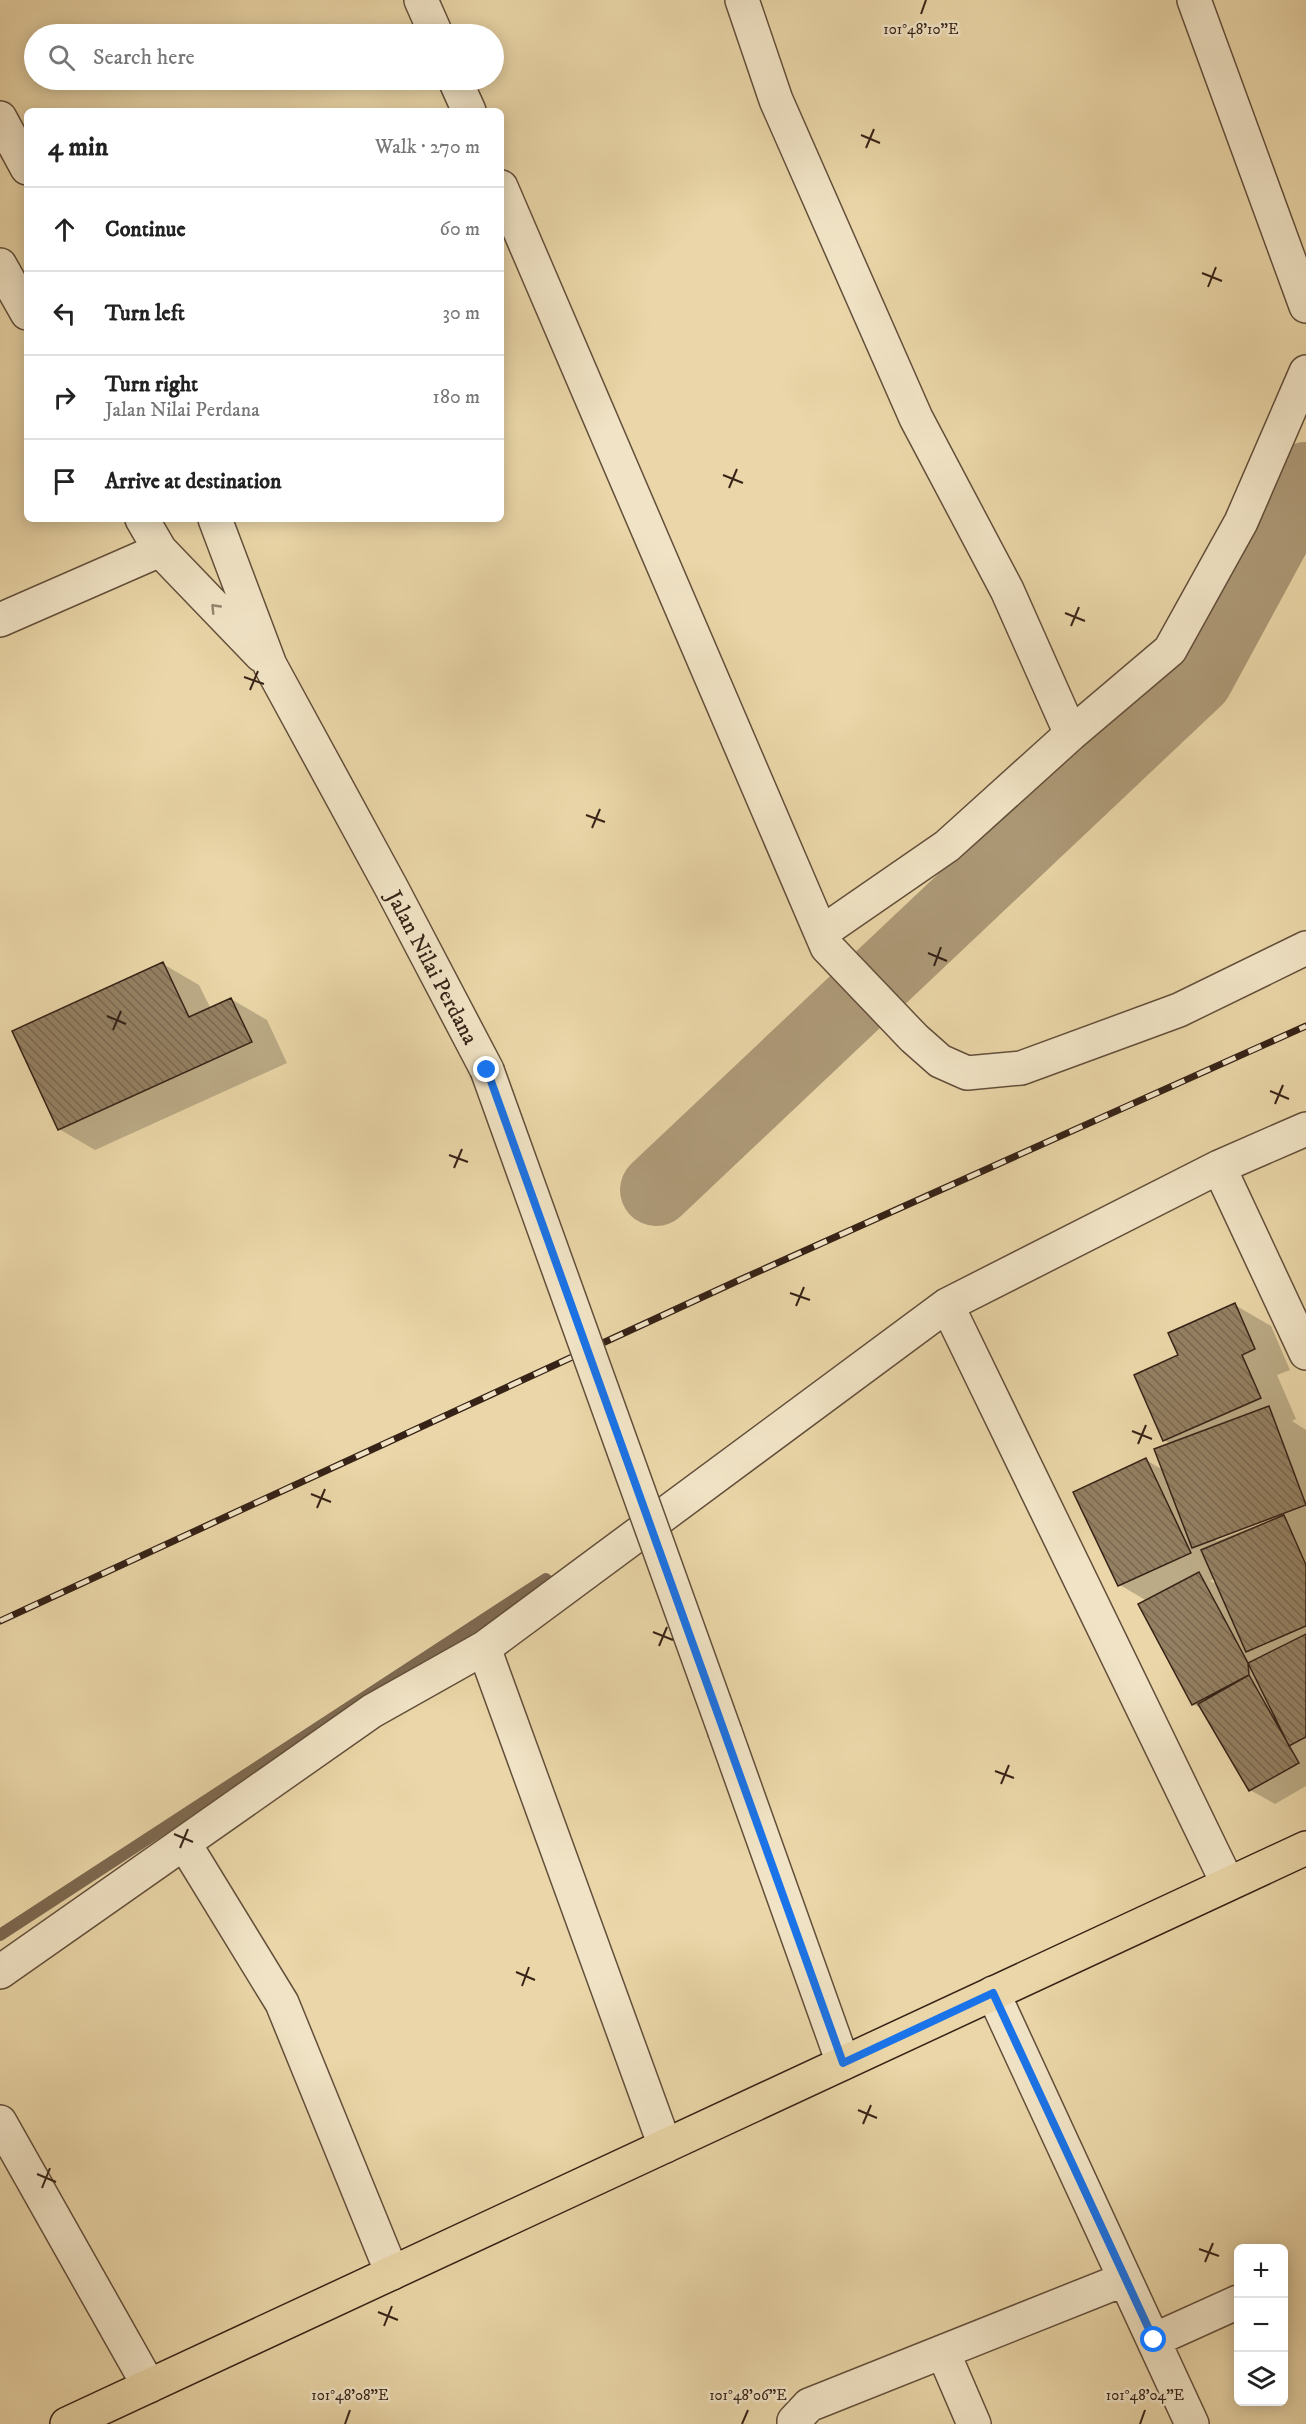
<!DOCTYPE html>
<html lang="en">
<head>
<meta charset="utf-8">
<style>
  :root { --surface:#fff; --page:#f6f6f6; --text:#222; --muted:#767676; --line:#e0e0e0 }
  body { margin:0; font-family:"IM FELL DW Pica",serif; background:var(--page); color:var(--text) }
  .controls { position:absolute; right:18px; bottom:18px; display:grid; overflow:hidden; border-radius:9px; box-shadow:0 3px 15px #0003 }
  .controls button { width:54px; height:54px; display:grid; place-items:center; padding:0; border:0; border-bottom:2px solid var(--line); background:var(--surface); color:var(--text); font:30px sans-serif }
  .stop { position:absolute; width:18px; height:18px; margin:-14px; border:4px solid #1a73e8; border-radius:50%; background:#fff }
  .stop.end { background:#1a73e8; border-color:#fff; box-shadow:0 2px 6px #0008 }
  .list { margin:0; padding:0; list-style:none }
  h2 { display:flex; justify-content:space-between; align-items:center; height:78px; margin:0; padding:0 24px; font-size:26px }
  h2 small { font-size:20px; font-weight:400; color:var(--muted) }
  .list li { display:grid; grid-template-columns:39px 1fr auto; gap:18px; align-items:center; box-sizing:border-box; height:84px; padding:0 24px; border-top:2px solid var(--line) }
  .list b { display:block; font-size:22px; white-space:nowrap }
  .list p { margin:0; font-size:20px; white-space:nowrap; color:var(--muted) }
  .list em { font-size:20px; font-style:normal; color:var(--muted) }
  .icon { flex:none; width:33px; height:33px; fill:none; stroke:currentColor; stroke-width:2; stroke-linecap:round; stroke-linejoin:round }
  .map { position:relative; flex:none; width:1306px; height:2424px; overflow:hidden }
  .search { position:absolute; background:var(--surface); box-shadow:0 3px 15px #0003; left:24px; top:24px; width:480px; height:66px; display:flex; align-items:center; gap:15px; box-sizing:border-box; padding:0 21px; border-radius:33px; color:var(--muted); font-size:22px }
  .panel { position:absolute; background:var(--surface); box-shadow:0 3px 15px #0003; left:24px; top:108px; width:480px; height:414px; border-radius:9px }
  .map>svg:first-child { display:block }
  .shadow { fill:#0003; fill-rule:evenodd }
  .lines { fill:none; stroke-linecap:round; stroke-linejoin:round }
  .stream { stroke:#7d6951; stroke-width:12 }
  .river { stroke:#ad9977; stroke-width:72 }
  .building { fill:url(#building-back-hatch); stroke:#362217; stroke-width:1.5 }
  .minor-casing { stroke:#634f3b; stroke-width:36 }
  .major-casing { stroke:#362217; stroke-width:36 }
  .minor { stroke:#f1e4c6; stroke-width:33 }
  .major { stroke:#ead6a8; stroke-width:33 }
  .rail-casing { stroke:#362217; stroke-width:7 }
  .rail { stroke:#f1e4c6; stroke-width:4.5; stroke-dasharray:14; stroke-linecap:butt }
  .minor-bridge-casing { stroke:#634f3b; stroke-width:36; stroke-linecap:butt }
  .minor-bridge { stroke:#f1e4c6; stroke-width:33 }
  .oneway { stroke:#94836e }
  .route { stroke:#1a73e8; stroke-width:8 }
  .ticks { fill:none; stroke:#362217; stroke-width:2 }
  .labels { text-anchor:middle; stroke-width:5; stroke-linejoin:round; paint-order:stroke }
  .street-label { font-size:22px; fill:#362217; stroke:#f1e4c6 }
  .ticks-label { font-size:15px; text-anchor:middle; fill:#362217; stroke:#f1e4c6; stroke-width:5; stroke-linejoin:round; paint-order:stroke }
</style>
</head>
<body>
<div class="map">
<svg width="1306" height="2424" viewBox="0 0 1306 2424">
  <defs>
    <pattern id="building-back-hatch" width="6" height="6" patternUnits="userSpaceOnUse" patternTransform="scale(1.5)"><rect width="6" height="6" fill="#948062"/><path d="M-1 5l2 2M0 0l6 6M5-1l2 2" fill="none" stroke="#7a6850"/></pattern>
  </defs>
  <rect width="100%" height="100%" fill="#ead6a8"/>
  <filter id="stains"><feTurbulence type="fractalNoise" baseFrequency=".00333" numOctaves="4"/><feColorMatrix values="0 0 0 0 .2 0 0 0 0 .09 0 0 0 0 .02 0 0 0 .5 -.17"/></filter>
  <radialGradient id="worn" r=".72"><stop offset=".6" stop-color="#630" stop-opacity="0"/><stop offset="1" stop-color="#630" stop-opacity=".3"/></radialGradient>
  <path class="shadow" d="M163,964l36,21 12,24 20,-10 36,21 20,43 -192,87 -36,-21z
    M1235,1305l36,21 19,44 -13,5 19,44 -4,2 14,9v73l-90,35v3l90,-35v280l-31,18 -25,-14 -47,-81 -10,-5 -46,-103 -27,-16 26,-125 17,10 8,-26 -7,-4 16,-84zM1215,1578l4,7 -9,-4z"/>
  <g class="lines">
    <path class="stream" d="M0,1935l546,-356"/>
    <path class="river" d="M656,1190l541,-511 109,-201"/>
  </g>
  <path class="building" d="M163,962l26,55 42,-19 21,44 -194,88 -46,-99z
    M1235,1303l20,46 -13,6 19,43 -98,43 -29,-66 44,-20 -10,-22z
    M1269,1406l37,99 -114,43 -38,-99z
    M1146,1458l45,95 -73,33 -45,-94z
    M1284,1515l22,50v61l-60,26 -45,-102z
    M1199,1572l49,91 1,12 -57,30 -54,-101z
    M1306,1634v103l-17,9 -41,-83z
    M1249,1675l50,88 -50,28 -51,-87z"/>
  <g class="lines">
    <g class="minor-casing">
      <path id="minor" d="M421,0l15,34
        M742,0l34,100 140,318 91,172 64,144
        M1194,0l112,306
        M455,80l14,31
        M0,118l27,50
        M501,187l326,760 87,91 26,23 27,12 54,-5 158,-58 127,-62
        M0,265l27,48
        M142,519l18,31 101,105
        M215,519l55,146 121,222 96,183
        M0,620l160,-70
        M821,933l126,-87 124,-112 99,-84 71,-128 65,-150
        M1219,1167l87,186
        M947,1305l281,579
        M484,1648l181,498
        M725,1732l118,331
        M184,1843l98,160 110,270
        M0,1972l372,-261 112,-63 463,-343 272,-138 87,-38
        M993,1993l199,431
        M0,2122l149,264
        M1154,2340l84,-38
        M943,2352l31,72
        M794,2424v-3l15,-16 316,-126"/>
    </g>
    <g class="major-casing">
      <path id="major" d="M67,2424l1239,-576"/>
    </g>
    <use href="#minor" class="minor"/>
    <use href="#major" class="major"/>
    <g class="rail-casing">
      <path id="rail" d="M0,1621l735,-339 571,-256"/>
    </g>
    <use href="#rail" class="rail"/>
    <g class="minor-bridge-casing">
      <path id="minor-bridge" d="M487,1070l238,662"/>
    </g>
    <use href="#minor-bridge" class="minor-bridge"/>
  </g>
  <defs><path id="oneway-chevron" d="M-2-3.5L2.5 0L-2 3.5" fill="none" stroke-width="1.6" stroke-linecap="round" stroke-linejoin="round" transform="scale(1.5)"/></defs>
  <use class="oneway" href="#oneway-chevron" transform="translate(215 608) rotate(-134)"/>
  <g class="lines">
    <path class="route" d="M487,1070l356,993 150,-70 161,347"/>
  </g>
  <path class="ticks" d="M921,14l5,-14M861,135l19,8M866,148l8,-19M1202,273l20,8M1208,287l8,-20M723,475l20,8M729,488l8,-19M1065,613l20,8M1071,626l8,-19M244,677l20,7M250,690l8,-19M586,815l19,7M592,828l8,-19M928,953l19,8M934,966l7,-19M107,1016l19,8M113,1030l8,-19M1270,1091l19,8M1275,1104l8,-19M449,1155l19,7M454,1168l8,-19M790,1293l20,7M796,1306l8,-19M1132,1431l20,8M1138,1444l8,-19M311,1494l20,8M317,1508l8,-19M653,1632l20,8M659,1646l8,-19M995,1771l19,7M1001,1784l8,-19M174,1834l19,8M180,1848l8,-19M516,1972l19,8M522,1986l7,-19M858,2110l19,8M863,2124l8,-19M37,2174l19,8M42,2188l8,-20M1199,2249l20,7M1205,2262l8,-19M378,2312l20,8M384,2326l8,-20M345,2424l5,-14M742,2424l6,-14M1140,2424l5,-14"/>
  <g class="labels">
    <g class="street-label">
      <text transform="translate(433 967) rotate(62)" y="8">Jalan Nilai Perdana</text>
    </g>
  </g>
  <g class="ticks-label">
    <text x="921" y="34">101°48'10"E</text>
    <text x="350" y="2400">101°48'08"E</text>
    <text x="748" y="2400">101°48'06"E</text>
    <text x="1145" y="2400">101°48'04"E</text>
  </g>
  <rect width="100%" height="100%" filter="url(#stains)"/>
  <rect width="100%" height="100%" fill="url(#worn)"/>
</svg>
<div class="controls">
<button>+</button>
<button>−</button>
<button><svg class="icon" aria-label="layers" viewBox="0 0 24 24"><path d="M12 4l9 5-9 5-9-5zM3 14l9 5 9-5"/></svg></button>
</div>
<div class="stop" style="left:1154px;top:2340px"></div>
<div class="stop end" style="left:487px;top:1070px"></div>
<div class="search"><svg class="icon" aria-label="search" viewBox="0 0 24 24"><circle cx="10" cy="10" r="6"/><path d="M15 15l6 6"/></svg>Search here</div>
<section class="panel">
<h2>4 min<small>Walk · 270 m</small></h2>
<ul class="list">
<li><svg class="icon" aria-label="ahead" viewBox="0 0 24 24"><path d="M12 20V5M6 11l6-6 6 6"/></svg><div><b>Continue</b></div><em>60 m</em></li>
<li><svg class="icon" aria-label="left" viewBox="0 0 24 24"><path d="M17 20v-9H6M10 6l-5 5 5 5"/></svg><div><b>Turn left</b></div><em>30 m</em></li>
<li><svg class="icon" aria-label="right" viewBox="0 0 24 24"><path d="M7 20v-9h11M14 6l5 5-5 5"/></svg><div><b>Turn right</b><p>Jalan Nilai Perdana</p></div><em>180 m</em></li>
<li><svg class="icon" aria-label="arrive" viewBox="0 0 24 24"><path d="M6 21V4h12l-3 4 3 4H6"/></svg><div><b>Arrive at destination</b></div></li>
</ul>
</section>
</div>
</body>
</html>
